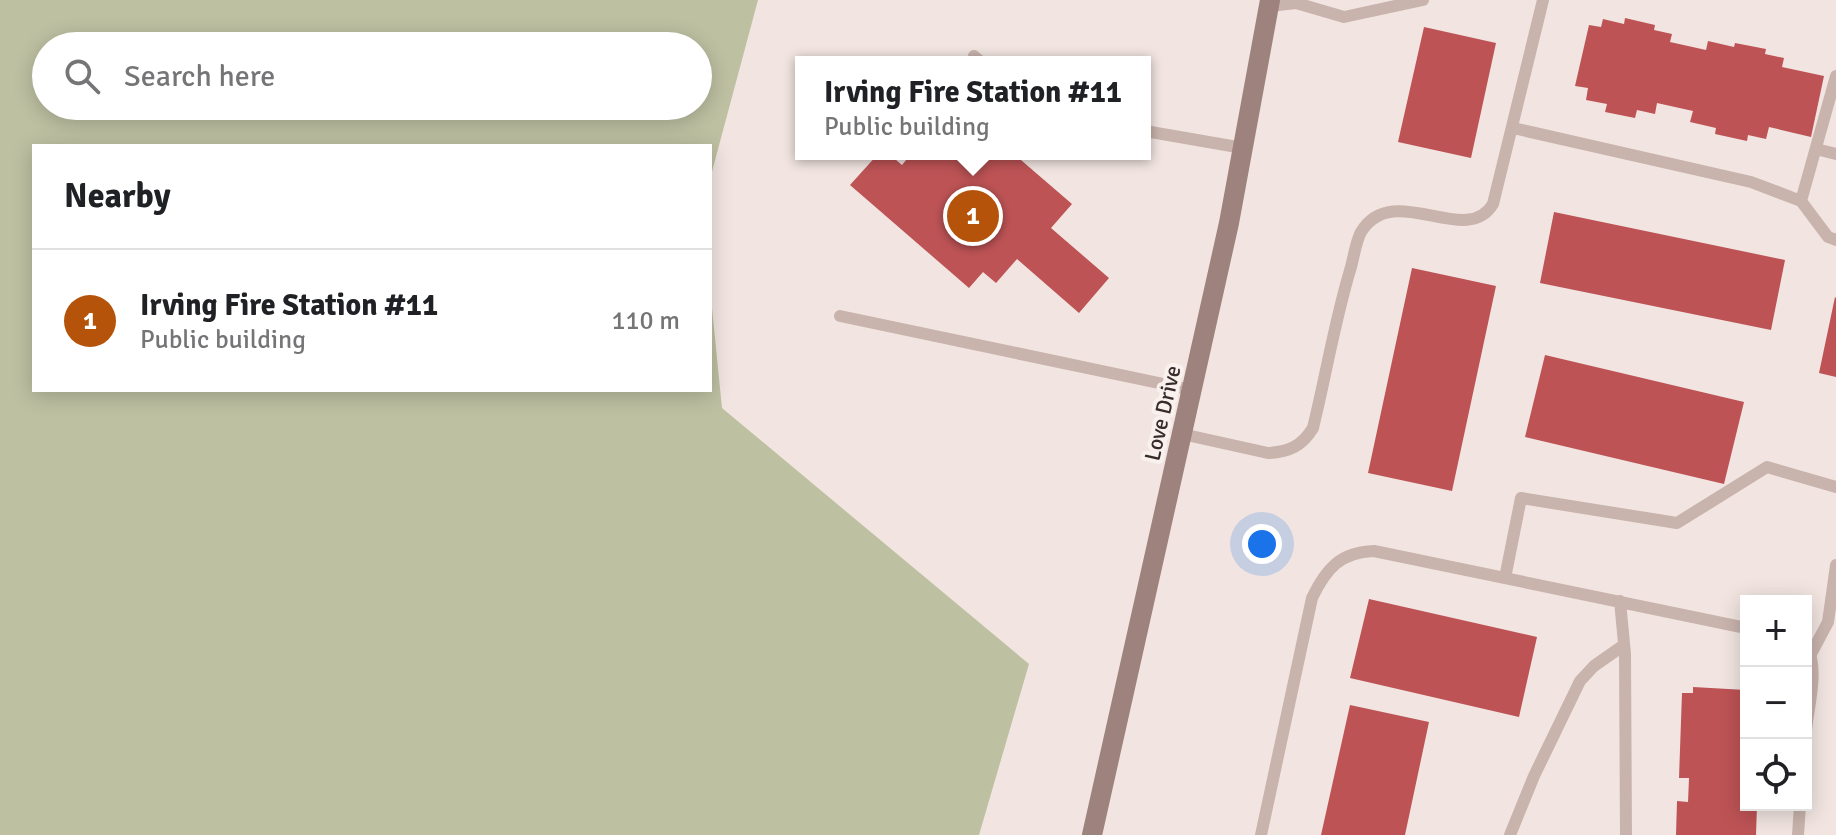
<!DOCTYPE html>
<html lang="en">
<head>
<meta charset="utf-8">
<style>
  :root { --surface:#fff; --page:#f2f2f2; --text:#202124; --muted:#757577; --line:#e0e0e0; --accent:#b45309 }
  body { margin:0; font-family:Signika,sans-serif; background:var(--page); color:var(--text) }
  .controls { position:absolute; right:24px; bottom:24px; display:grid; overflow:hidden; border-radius:0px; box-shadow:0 4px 20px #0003 }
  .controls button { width:72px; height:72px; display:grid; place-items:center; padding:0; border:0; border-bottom:2px solid var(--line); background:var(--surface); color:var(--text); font:40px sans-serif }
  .you { position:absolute; left:1262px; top:544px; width:28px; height:28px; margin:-20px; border:6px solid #fff; border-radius:50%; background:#1a73e8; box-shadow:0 0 0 12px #1a73e833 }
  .badge { display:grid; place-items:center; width:52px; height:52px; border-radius:50%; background:var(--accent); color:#fff; font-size:26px; font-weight:700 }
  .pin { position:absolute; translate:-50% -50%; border:4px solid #fff; box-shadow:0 2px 8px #0006 }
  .popup { position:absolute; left:795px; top:56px; width:356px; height:104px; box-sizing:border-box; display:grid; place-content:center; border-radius:0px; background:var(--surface); filter:drop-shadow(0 2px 6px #0005); font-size:26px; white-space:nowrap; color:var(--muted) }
  .popup b { font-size:30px; color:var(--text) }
  .popup::after { content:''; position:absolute; left:50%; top:100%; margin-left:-16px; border:16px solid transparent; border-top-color:var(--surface) }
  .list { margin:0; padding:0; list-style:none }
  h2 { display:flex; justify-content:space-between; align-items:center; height:104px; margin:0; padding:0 32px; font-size:34px }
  h2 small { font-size:26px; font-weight:400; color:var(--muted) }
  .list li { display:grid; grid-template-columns:52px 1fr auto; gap:24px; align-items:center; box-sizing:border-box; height:144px; padding:0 32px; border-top:2px solid var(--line) }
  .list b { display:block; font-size:30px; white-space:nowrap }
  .list p { margin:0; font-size:26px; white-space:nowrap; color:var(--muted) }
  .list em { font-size:26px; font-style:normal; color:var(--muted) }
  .icon { flex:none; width:44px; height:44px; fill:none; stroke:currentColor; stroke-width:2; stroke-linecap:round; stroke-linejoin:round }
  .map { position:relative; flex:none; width:1836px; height:835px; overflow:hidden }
  .search { position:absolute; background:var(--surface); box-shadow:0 4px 20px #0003; left:32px; top:32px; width:680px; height:88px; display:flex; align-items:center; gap:20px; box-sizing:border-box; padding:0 28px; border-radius:44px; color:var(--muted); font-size:30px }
  .panel { position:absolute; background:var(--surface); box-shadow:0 4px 20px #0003; left:32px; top:144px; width:680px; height:248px; border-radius:0px }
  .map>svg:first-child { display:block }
  .green { fill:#bdc0a1; fill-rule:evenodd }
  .building { fill:#bd5355 }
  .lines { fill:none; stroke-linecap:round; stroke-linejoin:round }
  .lane { stroke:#c9b3ad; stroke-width:12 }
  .secondary { stroke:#9d827e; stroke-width:20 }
  .labels { text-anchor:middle; stroke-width:8; stroke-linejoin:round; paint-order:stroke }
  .street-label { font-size:22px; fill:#382c2b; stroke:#f9f1ed }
</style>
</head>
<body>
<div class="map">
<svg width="1836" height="835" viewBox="0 0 1836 835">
  <rect width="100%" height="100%" fill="#f2e5e1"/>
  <path class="green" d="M0,0h758l-48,179v-33h-676v244h676v-102l12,120 307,256 -50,171h-979zM46,46h652v60h-652z"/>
  <path class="building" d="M1625,18l30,7 -1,5 18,4 -2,8 36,8 2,-9 26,6 1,-4 31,6 -1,5 19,4 -2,9 42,9 -13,61 -42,-10 -3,12 -18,-4 -1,6 -32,-7 1,-6 -26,-6 3,-11 -36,-8 -2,11 -18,-4 -2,8 -30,-6 2,-8 -21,-4 2,-12 -13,-2 14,-61 12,2 2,-8 21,5z
    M1424,27l72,16 -25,115 -73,-16z
    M878,154h11l13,11 9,-11h103l58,50 -21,24 58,50 -30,35 -62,-54 -21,24 -13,-11 -14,16 -119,-103z
    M1554,212l231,48 -14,70 -231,-47z
    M1412,268l84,18 -44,205 -84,-18z
    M1835,297l1,1v79l-17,-4z
    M1545,355l199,47 -20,82 -199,-47z
    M1369,599l168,38 -18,80 -169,-39z
    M1693,687l53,3v91l-3,24h14l-1,30h-80l1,-34 11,1 1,-24h-10l3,-85h11z
    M1350,705l79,17 -24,113h-84z"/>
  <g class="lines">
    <path class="lane" d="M1269,6l27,-3 48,14 79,-17
      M974,56l7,6
      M1513,128l238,54 50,19 27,36 8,3
      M1145,131l98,17
      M1816,149l20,5
      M1801,201l35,-125
      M840,316l352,74
      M1182,434l86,19c21,-1 34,-7 45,-25 13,-53 22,-109 38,-161 3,-11 5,-26 10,-35 32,-53 105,17 132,-28l50,-204
      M1505,578l16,-80 156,25 90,-56 69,20
      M1620,601l5,53 1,181
      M1806,645c14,24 2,60 0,86
      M1811,654l17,-32 8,-57
      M1261,835l51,-237c14,-29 28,-46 62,-47l372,77
      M1510,835l24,-59 46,-95 14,-15 30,-21
      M1798,835l2,-30"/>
    <path class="secondary" d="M1092,835l137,-612 41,-223"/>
  </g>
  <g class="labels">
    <g class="street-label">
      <text transform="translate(1162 413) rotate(-77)" y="8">Love Drive</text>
    </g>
  </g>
</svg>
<div class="controls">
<button>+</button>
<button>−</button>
<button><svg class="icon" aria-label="locate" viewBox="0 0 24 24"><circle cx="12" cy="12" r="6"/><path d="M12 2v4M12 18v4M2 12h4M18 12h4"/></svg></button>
</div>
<div class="you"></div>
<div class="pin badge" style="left:973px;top:216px">1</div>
<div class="popup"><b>Irving Fire Station #11</b>Public building</div>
<div class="search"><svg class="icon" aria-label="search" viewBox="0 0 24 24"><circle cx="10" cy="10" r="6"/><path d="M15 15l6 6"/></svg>Search here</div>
<section class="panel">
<h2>Nearby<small></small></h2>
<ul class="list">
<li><span class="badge">1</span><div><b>Irving Fire Station #11</b><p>Public building</p></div><em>110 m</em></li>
</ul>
</section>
</div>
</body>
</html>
